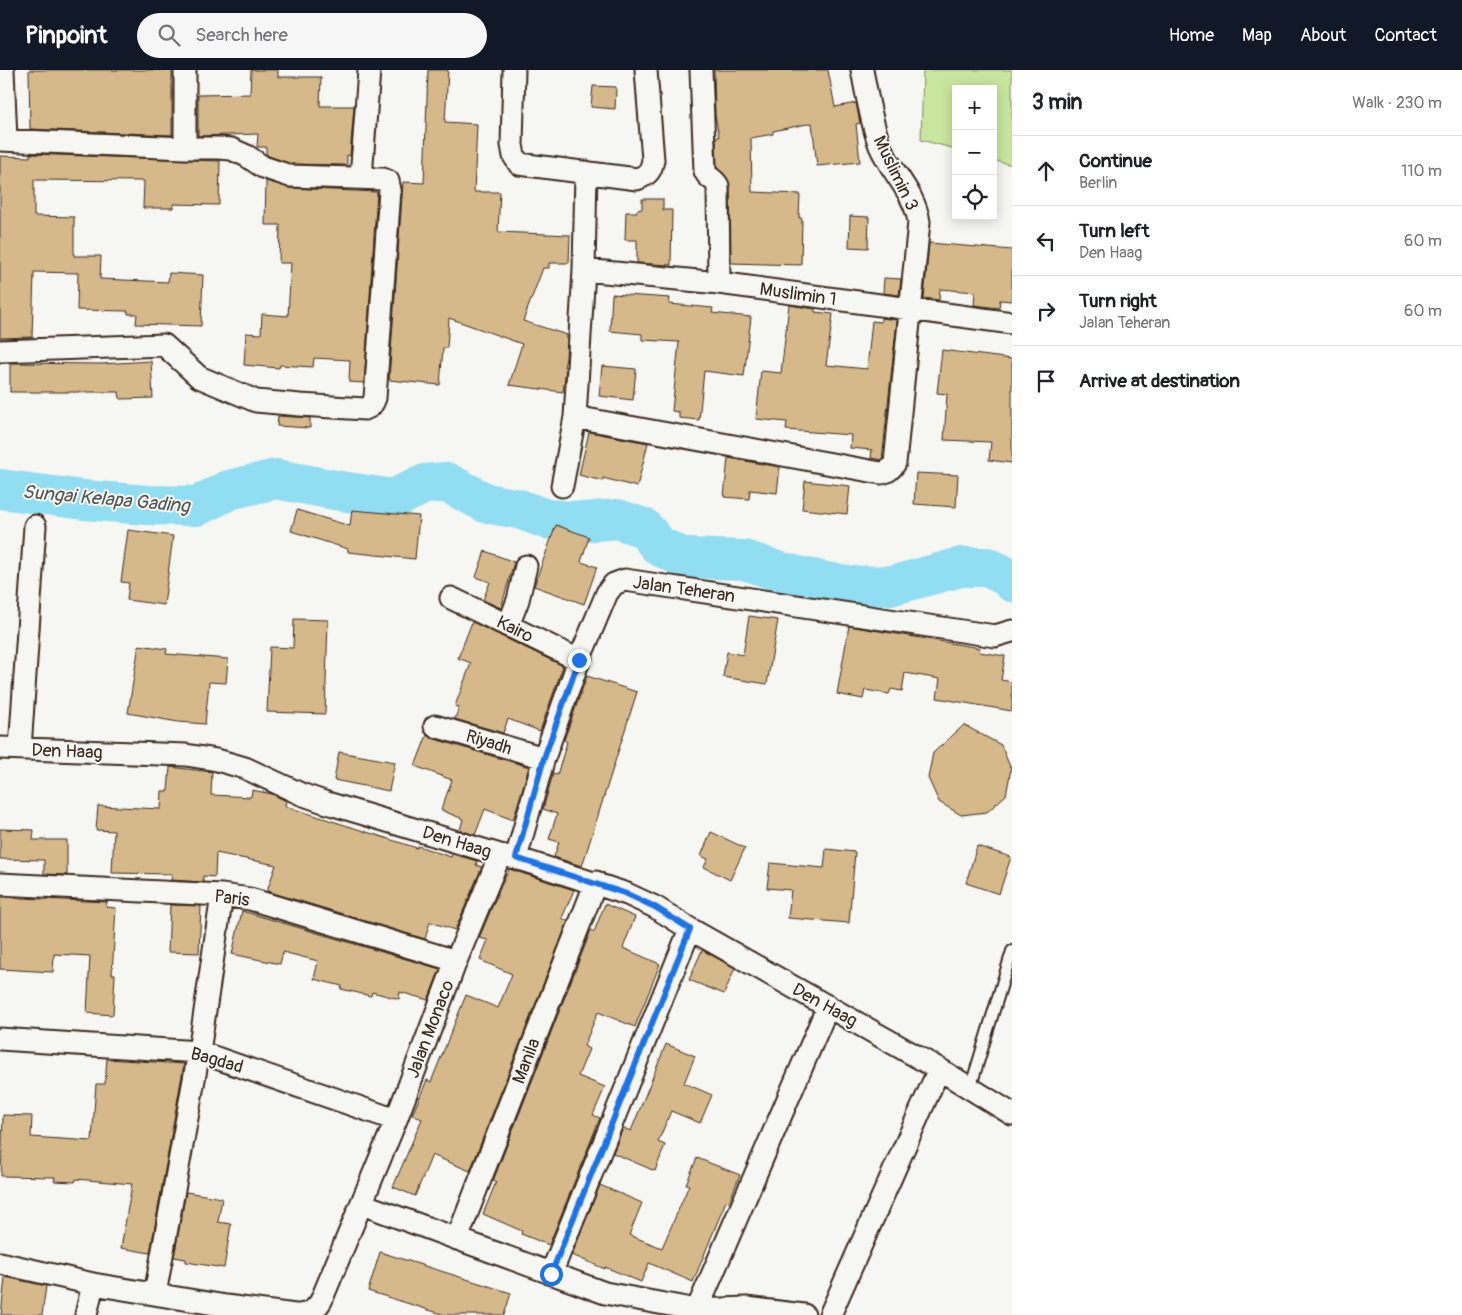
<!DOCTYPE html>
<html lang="en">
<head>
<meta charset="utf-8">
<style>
  :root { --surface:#fff; --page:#f6f6f6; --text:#202124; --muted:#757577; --line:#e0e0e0; --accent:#111827 }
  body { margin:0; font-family:Pangolin,sans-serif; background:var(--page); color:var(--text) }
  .controls { position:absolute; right:15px; top:15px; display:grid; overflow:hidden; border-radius:0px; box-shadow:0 2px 12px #0003 }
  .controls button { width:45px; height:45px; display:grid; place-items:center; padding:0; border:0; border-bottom:1px solid var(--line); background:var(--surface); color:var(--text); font:25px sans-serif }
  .stop { position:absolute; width:15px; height:15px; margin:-11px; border:4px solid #1a73e8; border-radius:50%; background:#fff }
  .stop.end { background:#1a73e8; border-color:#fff; box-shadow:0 1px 5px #0008 }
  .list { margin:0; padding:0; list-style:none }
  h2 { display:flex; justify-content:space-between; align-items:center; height:65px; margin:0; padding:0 20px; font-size:21px }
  h2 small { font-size:16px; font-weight:400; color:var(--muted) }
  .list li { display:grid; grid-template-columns:32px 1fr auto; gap:15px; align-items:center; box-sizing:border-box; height:70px; padding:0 20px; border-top:1px solid var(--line) }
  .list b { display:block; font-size:19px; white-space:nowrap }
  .list p { margin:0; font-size:16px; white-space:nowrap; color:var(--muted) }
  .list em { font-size:16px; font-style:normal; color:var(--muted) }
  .icon { flex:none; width:28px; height:28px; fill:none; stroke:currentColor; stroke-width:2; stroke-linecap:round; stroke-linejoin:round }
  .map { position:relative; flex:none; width:1012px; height:1245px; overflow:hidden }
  header { display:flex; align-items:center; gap:30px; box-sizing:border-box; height:70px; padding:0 25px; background:var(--accent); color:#fff }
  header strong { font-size:24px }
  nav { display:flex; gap:28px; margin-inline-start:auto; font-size:18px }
  .search { width:350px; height:45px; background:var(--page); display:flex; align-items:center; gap:12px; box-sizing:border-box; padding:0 18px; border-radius:28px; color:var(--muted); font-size:19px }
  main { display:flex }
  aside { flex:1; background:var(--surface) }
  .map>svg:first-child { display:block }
  .green { fill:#c9e69e; stroke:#82885e }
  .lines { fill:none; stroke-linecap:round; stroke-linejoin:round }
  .river { stroke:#91ddf1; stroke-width:40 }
  .building { fill:#d6b98a; stroke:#3b2a1e }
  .service-casing { stroke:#3b2a1e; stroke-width:14 }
  .minor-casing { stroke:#3b2a1e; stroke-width:25 }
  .service { stroke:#f6f6f2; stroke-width:10 }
  .minor { stroke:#f6f6f2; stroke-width:21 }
  .route { stroke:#1a73e8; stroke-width:6 }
  .labels { text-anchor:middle; stroke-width:4; stroke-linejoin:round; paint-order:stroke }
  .street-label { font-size:18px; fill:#3b2a1e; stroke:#f6f6f2 }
  .water-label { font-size:19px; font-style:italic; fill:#505753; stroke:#f6f6f2 }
</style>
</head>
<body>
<header>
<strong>Pinpoint</strong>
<div class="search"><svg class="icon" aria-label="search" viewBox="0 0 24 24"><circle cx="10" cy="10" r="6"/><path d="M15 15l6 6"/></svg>Search here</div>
<nav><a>Home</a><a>Map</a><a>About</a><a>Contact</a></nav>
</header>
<main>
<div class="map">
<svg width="1012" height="1245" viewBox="0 0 1012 1245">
  <rect width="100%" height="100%" fill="#f6f6f2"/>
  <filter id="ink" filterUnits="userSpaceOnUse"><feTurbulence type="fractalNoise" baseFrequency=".02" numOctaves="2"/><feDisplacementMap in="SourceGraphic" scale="10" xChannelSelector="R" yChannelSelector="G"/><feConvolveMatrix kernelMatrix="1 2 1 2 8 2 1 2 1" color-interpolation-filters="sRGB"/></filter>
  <g filter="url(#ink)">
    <path class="green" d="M923,0h89v95l-19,-5v-71h-37v60l-35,-9z"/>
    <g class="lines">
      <path class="river" d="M0,419l84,11 64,5 49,1 32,-16 47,-11 59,11 58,9 32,-15 21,-2 40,21 33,6 27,10 39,3 32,-3 27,9 15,18 25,12 60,2 37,12 40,9 30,5 43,-1 67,-18h26l23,11 2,4"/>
    </g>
    <path class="building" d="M29,0h143v65l-142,-6z
      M251,0h27v7h43l-1,29h34l-4,50 -3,-1v10l-55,-1 -23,-8 -3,-2v-7h-9l1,-13 -60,2v-41l52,-1z
      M428,0h20l-3,52 32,2 -3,68h26l-2,40 72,3 -1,28h-20v5h-6l-20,53 44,14 -1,23 -2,9h2l-3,25 -54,-7 13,-41 -73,-26 -2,30h-4l-3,37 -51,-5 14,-198 21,1z
      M714,0h114l7,37 21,-4 4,20 -4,1 4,38 -43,4 -5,-43 -39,8v3l-22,4 1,54 48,2 -1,24h3l-1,47 -70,-2 -1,-77 -4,-10 -9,-8 -1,-31h3l-4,-22z
      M593,16l23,1 -1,22 -24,-2z
      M30,84l190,7 -1,44 -46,-1v4h-30l1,-27 -110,-1v36l40,1v39h27l-1,23 68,3 1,-9 34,2 -2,51 -65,-2 1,-10h-9v-3l-51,-1 1,-37 -44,-1 -2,65 -32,1v-182l30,1z
      M266,111l23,7 88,4 -13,191 -15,-1 1,-22 -36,-2 -1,9 -33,-2 -1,3 -35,-3 2,-32 15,1 1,-20 26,2 3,-53h-12l1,-38h-15z
      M642,129h21v11h9l-1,55 -34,-2v-23h-12l1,-28h11v-2l5,-1z
      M850,146l19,1 -1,31 -19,-1z
      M929,173l83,7v51l-12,-1 -1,8 -25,-3 1,-13 -35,-3 -1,11 -15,-2z
      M884,208l17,1 -2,16 -16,-2z
      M612,224l58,4 -1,6 44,4 -1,5 39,4 -7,59 -40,-5 -5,49 -20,-2v-6l-7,-1 7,-69 -37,-2v-6l-32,-3z
      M789,235l26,4v3l18,2 -7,51 41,4 5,-48 9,1v-4l16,2 -15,140 -11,-2 1,-8 -22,-2 1,-13 -65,-5 1,-8 -31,-3 5,-48 20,2z
      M942,280l70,9v104l-23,-3 2,-18 -47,-2 3,-46 -10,-1z
      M151,291l2,37 -33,1 -1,-7h-109v-29l91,1z
      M602,296l34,3 -3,31 -34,-4z
      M278,346l32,2v10l-33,-2z
      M589,362l59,11 -11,44 -34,-9v3l-24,-6z
      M728,388l52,9 -3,26 -27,-3 -1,9 -25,-2z
      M916,403l42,2 -2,32 -42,-3z
      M805,411l45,5 -3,28 -45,-5z
      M297,440l53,16 2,-16 67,6 -4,43 -67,-7v-3l-57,-18z
      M556,455l33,12 -8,25 16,5 -13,37 -50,-18z
      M128,460l45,6 -9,69 -37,-5 2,-17 -8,-1z
      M485,481l29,11 -13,46 -18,-8 7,-18 -14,-5z
      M749,546l29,4 -11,64 -44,-7 4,-25 16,3z
      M294,549l34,1 -3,94 -58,-2 3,-65 23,1z
      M472,552l91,44 -23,65 -32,-12 -5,14 -48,-14 4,-12 -4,-1 16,-43 -13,-5z
      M849,556l131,22 -1,4 26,4 -4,24 11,2v29l-75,-13 3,-19 -35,-6 -3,18 -11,-2 -2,5 -24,-4 -2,9 -26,-5z
      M139,575l28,4 -1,5 62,5 -2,24 -17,-1 -4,42 -27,-2 -50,-9z
      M587,606l50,16 -55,174 -28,-9 5,-15 -10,-3 8,-25 -14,-5 10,-35 4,1 10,-33 -3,-2z
      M964,655l37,20 10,24 -5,26 -19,17 -26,3 -22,-13 -11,-24 5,-25z
      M427,665l4,3 98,29 -16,53 -28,-11 -10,26 -15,-5 3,-11 -22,-9 11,-30 -37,-14z
      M339,682l56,10 -6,29 -55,-11z
      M170,697l42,5 -1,23 40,2 1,-7 20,4 14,7 -1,5 132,42 1,-2 33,11 1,-3 25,7 -1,4 6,2 -27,63 -25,-8 -5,17 -158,-48 9,-26 -60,-12 -1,24 -12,-1v6l-32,-2 1,-6 -60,-1 2,-42 -18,-1 2,-24 63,3 1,-18h6z
      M0,759l34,1 -1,10h34v35l-23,-1v-14l-44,-1z
      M711,762l34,16 -15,32 -26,-13 4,-8 -7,-3z
      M977,776l34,11 -12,37 -33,-11z
      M826,779l29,3 -6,71 -61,-5 3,-28 -24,-2 3,-25 54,5z
      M509,799l65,21 -12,28 6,3 -98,250 -38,-16 -17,41 -22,-9 29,-68 -10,-4 15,-35 4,2 35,-87 32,13 14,-34 -32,-14 8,-20 -9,-2 27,-64 1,1z
      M0,827l107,5 -1,5 10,1 -4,66h3l-2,41 -26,-2 3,-57 -36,-2 -1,18 -53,-3z
      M605,834l30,13 -12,31 37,16 -25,63 -37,-15 -14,34 5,3 -11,27 27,11 -12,28 7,3 -51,127 -28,-11 1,-3 -39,-17 13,-32 -3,-1 98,-251 3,2z
      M170,835l31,1 -2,47 -31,-1z
      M242,841l198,58 -12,31 -28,-8 -1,7 -27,-7 -1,4 -30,-7 1,-3 -28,-7 4,-18 -35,-9 -3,12 -48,-10z
      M702,880l33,18 -11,26 -35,-14z
      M666,974l29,12 -11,27 28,12 -12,28 -29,-12 -13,31 7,3 -10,26 -42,-18 10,-25 8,3z
      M107,989l77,5 -34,189 -29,-5 11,-64 -56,-5 -1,3 -21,-1 1,-4 -54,-1 2,-61 29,1 -1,21 61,4 4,-57h9z
      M697,1088l43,17 -11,27 -3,-1 -33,81 -44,-19 -8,19 -36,-15v2l-33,-14 28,-70 42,18 -13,32 33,13 27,-63 -3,-1z
      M186,1122l36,6 -4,24 13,2 -7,44 -38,-6v-3l-12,-2z
      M380,1182l131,41 -7,22h-59l-77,-24z
      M5,1207l41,9 -4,29h-41z"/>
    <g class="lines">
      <g class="service-casing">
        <path id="service" d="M970,1019l42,-138"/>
      </g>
      <g class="minor-casing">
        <path id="minor" d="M3,0l3,69
          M514,0l-2,75 2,11 5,8 118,15c11,-4 14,-8 16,-19l-7,-90
          M701,0l4,101c2,7 10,8 13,15l1,97
          M0,70l185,8h33l13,1 16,7 16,11 27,9 93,3 5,2 2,9 -15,208c-2,6 -4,9 -10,11l-65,-4 -44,-4 -57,-24 -35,-32 -164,6
          M185,78v-78
          M361,108l8,-108
          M584,200l135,13 293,40
          M575,347l306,56c7,-1 10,-4 14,-10l24,-241c-4,-29 -28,-50 -39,-76 -9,-24 -13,-51 -18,-76
          M562,416l13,-69 9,-147 2,-98
          M451,528l128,62
          M508,556l10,-26 8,-34
          M435,656l109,32
          M0,678l186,7 31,5 28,8 56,26 23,8 176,53 16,3 111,36 28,13 35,22 249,140 73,45
          M20,679l15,-223
          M516,788l28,-100 35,-98 28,-67 7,-9 11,-4 370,56 17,-5
          M0,814l222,11 28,4 206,62
          M0,969l199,13 197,68
          M362,1134l243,89 92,17 49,-2 58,7
          M457,1169l139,-357
          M0,1193l93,21 133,22 69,9
          M551,1204l139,-345
          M155,1224l44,-242 23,-157
          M697,1240l131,-304
          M86,1245l7,-31
          M299,1245c11,-1 16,-5 22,-14l75,-181 60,-159 44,-106
          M830,1245l109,-246"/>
      </g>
      <use href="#service" class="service"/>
      <use href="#minor" class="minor"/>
    </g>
  </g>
  <g class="lines" filter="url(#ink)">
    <path class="route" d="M551,1204l139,-345 -35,-22 -28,-13 -111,-36 28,-100 35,-98"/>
  </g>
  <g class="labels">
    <g class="street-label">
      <text transform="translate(896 103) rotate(64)" y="6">Muslimin 3</text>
      <text transform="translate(798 224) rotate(8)" y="6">Muslimin 1</text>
      <text transform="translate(684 519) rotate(8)" y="6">Jalan Teheran</text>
      <text transform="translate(515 559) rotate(26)" y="6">Kairo</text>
      <text transform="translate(489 672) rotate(17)" y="6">Riyadh</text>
      <text transform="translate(67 681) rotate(2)" y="6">Den Haag</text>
      <text transform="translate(457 772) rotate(17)" y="6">Den Haag</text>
      <text transform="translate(232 828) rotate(7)" y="6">Paris</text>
      <text transform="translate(825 935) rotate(29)" y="6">Den Haag</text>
      <text transform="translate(430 959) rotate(-69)" y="6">Jalan Monaco</text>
      <text transform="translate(217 990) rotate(16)" y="6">Bagdad</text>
      <text transform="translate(526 991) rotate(-69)" y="6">Manila</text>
    </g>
    <g class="water-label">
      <text transform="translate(106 428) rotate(5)" y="7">Sungai Kelapa Gading</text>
    </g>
  </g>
</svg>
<div class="controls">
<button>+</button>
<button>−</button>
<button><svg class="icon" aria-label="locate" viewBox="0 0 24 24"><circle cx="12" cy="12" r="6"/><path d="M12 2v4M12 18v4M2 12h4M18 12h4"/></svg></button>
</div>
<div class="stop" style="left:551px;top:1204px"></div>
<div class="stop end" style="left:579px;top:590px"></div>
</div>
<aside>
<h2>3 min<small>Walk · 230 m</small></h2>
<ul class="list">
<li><svg class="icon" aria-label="ahead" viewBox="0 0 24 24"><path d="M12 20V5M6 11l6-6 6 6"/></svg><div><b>Continue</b><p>Berlin</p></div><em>110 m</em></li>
<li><svg class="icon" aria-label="left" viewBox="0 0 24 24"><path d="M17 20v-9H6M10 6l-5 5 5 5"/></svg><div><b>Turn left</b><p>Den Haag</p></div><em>60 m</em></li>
<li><svg class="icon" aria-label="right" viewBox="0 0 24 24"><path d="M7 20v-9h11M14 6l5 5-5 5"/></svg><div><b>Turn right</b><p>Jalan Teheran</p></div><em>60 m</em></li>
<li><svg class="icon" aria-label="arrive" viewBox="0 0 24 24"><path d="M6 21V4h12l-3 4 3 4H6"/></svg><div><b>Arrive at destination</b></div></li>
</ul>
</aside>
</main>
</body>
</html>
